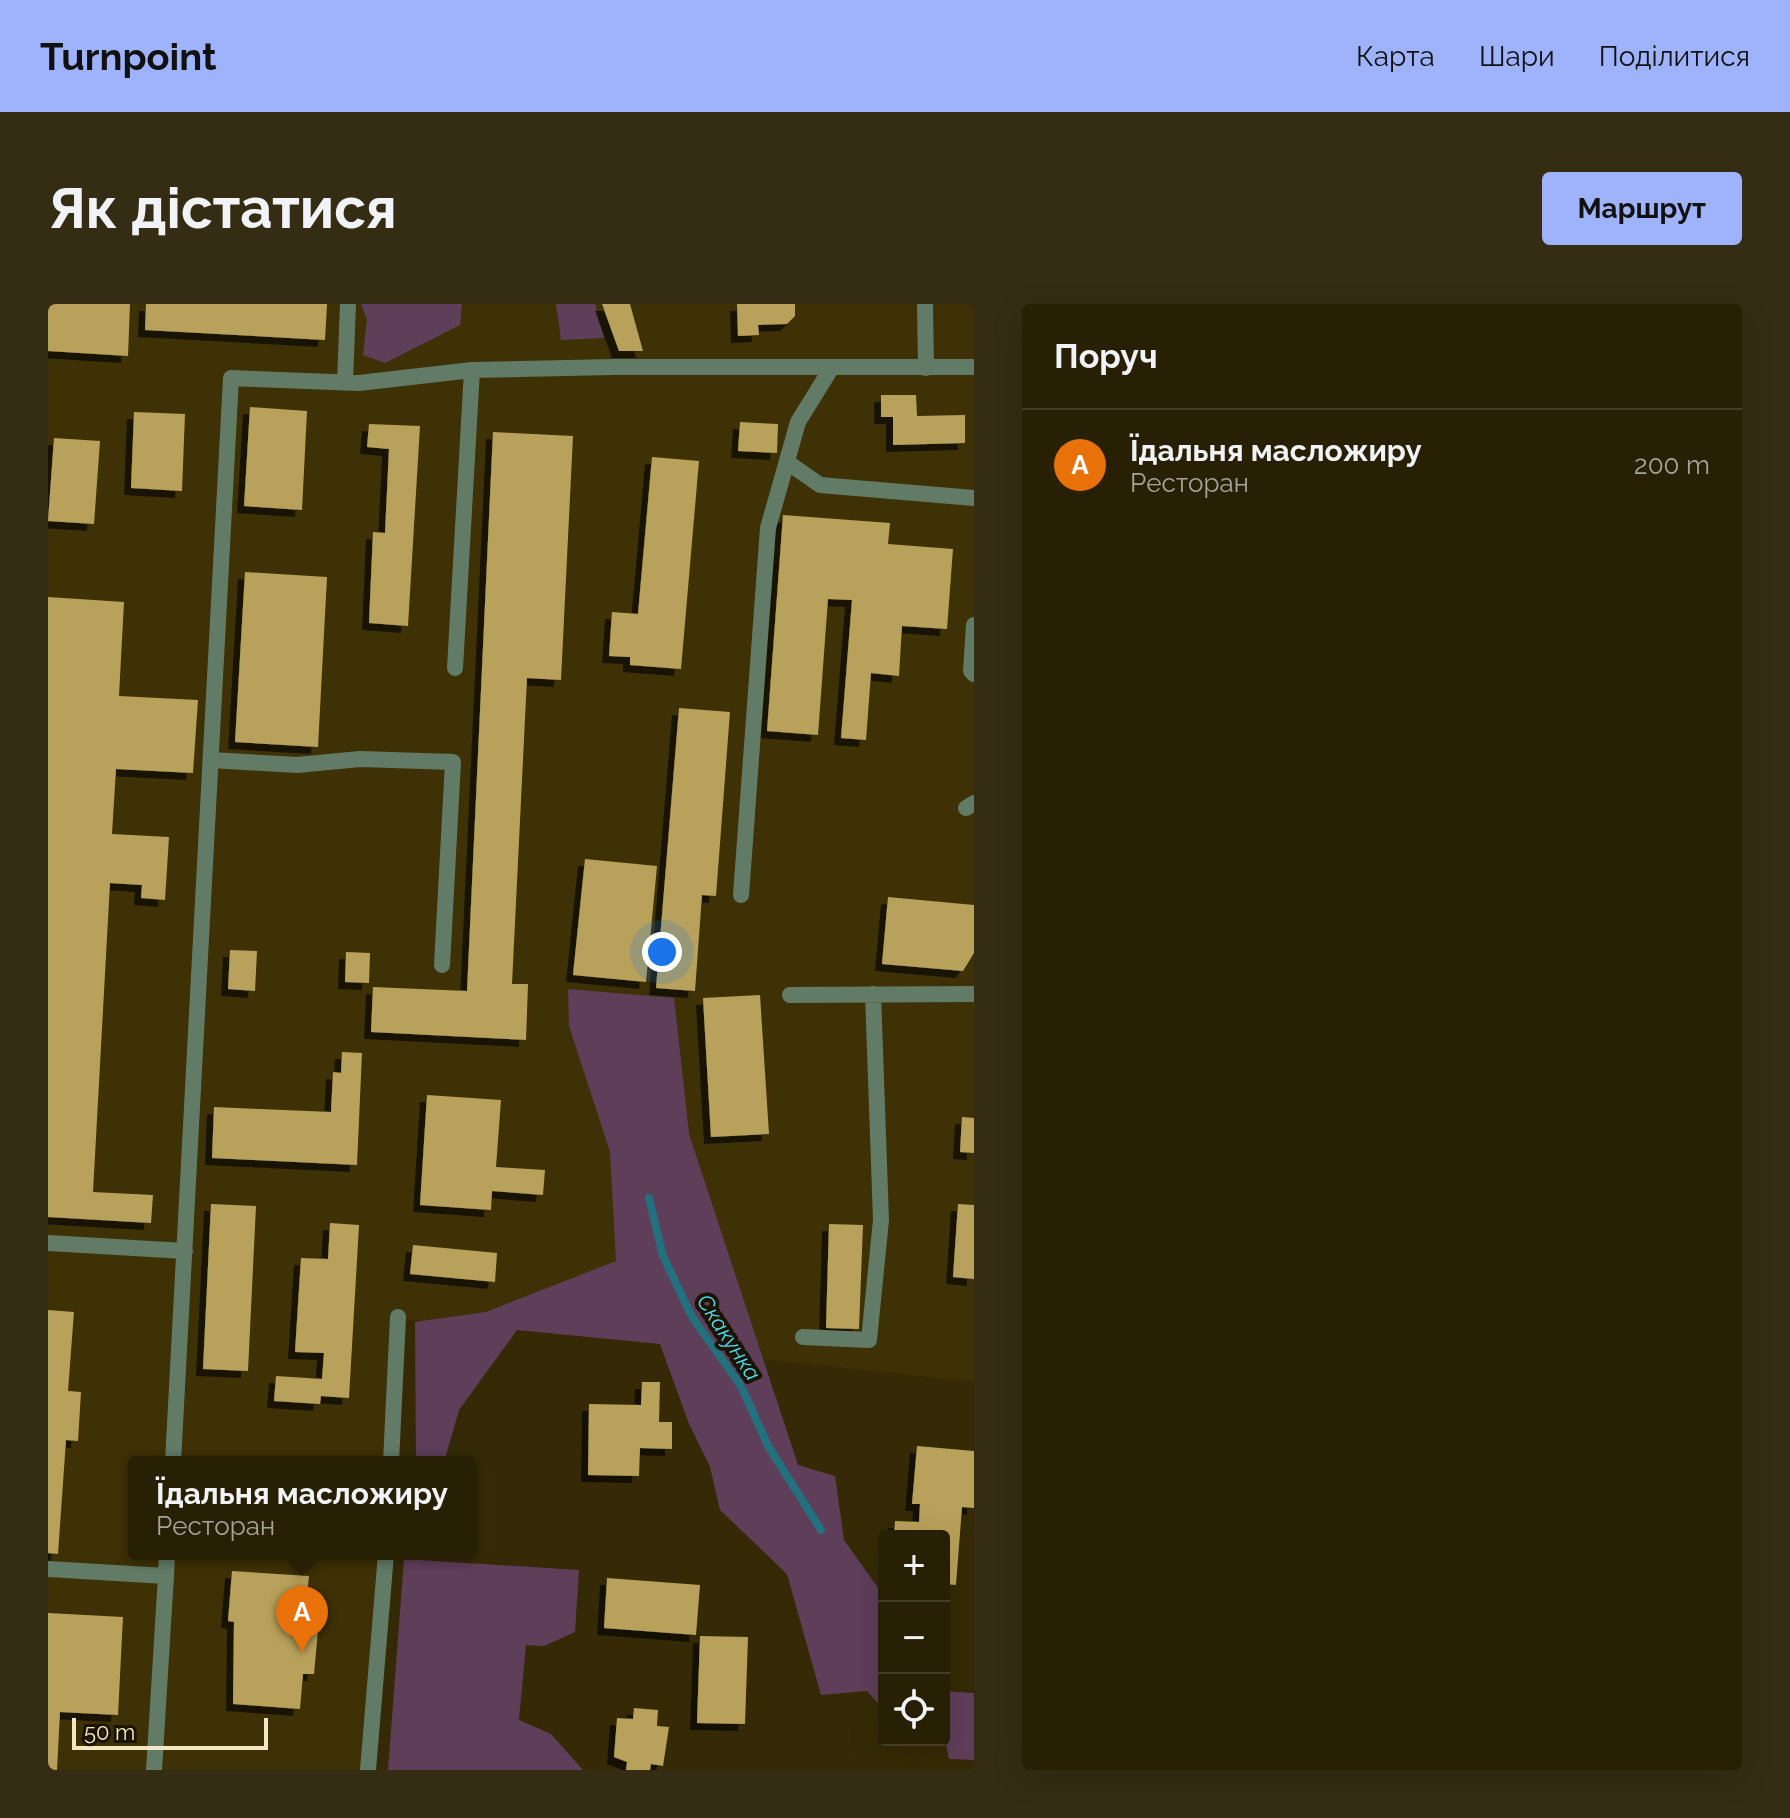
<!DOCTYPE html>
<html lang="uk">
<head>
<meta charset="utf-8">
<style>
  :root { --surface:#282004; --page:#342d13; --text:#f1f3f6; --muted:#a5a39a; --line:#443e26; --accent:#9fb3fd }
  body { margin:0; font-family:Raleway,sans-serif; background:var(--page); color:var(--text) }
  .controls { position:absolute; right:24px; bottom:24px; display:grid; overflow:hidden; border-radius:8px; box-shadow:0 8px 32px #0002 }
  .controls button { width:72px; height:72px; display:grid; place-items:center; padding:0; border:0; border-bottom:2px solid var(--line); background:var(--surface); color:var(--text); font:40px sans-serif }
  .scale { position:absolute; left:24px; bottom:20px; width:196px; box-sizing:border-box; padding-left:8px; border:4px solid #f3e8c6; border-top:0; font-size:22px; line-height:28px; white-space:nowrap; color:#f3e8c6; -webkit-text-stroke:6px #1b1300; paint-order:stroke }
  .you { position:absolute; left:614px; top:648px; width:28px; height:28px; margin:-20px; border:6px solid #fff; border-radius:50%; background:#1a73e8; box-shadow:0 0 0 12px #1a73e833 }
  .badge { display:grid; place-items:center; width:52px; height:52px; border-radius:50%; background:var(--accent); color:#fff; font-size:26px; font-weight:700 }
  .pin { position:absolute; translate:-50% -66px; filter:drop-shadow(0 2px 4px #0008) }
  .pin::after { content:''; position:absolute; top:42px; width:28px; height:24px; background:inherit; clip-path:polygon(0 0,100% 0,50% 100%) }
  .popup { position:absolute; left:80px; top:1152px; width:348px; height:104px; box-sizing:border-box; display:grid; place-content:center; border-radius:8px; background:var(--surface); filter:drop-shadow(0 2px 6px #0005); font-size:26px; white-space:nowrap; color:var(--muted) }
  .popup b { font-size:30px; color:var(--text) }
  .popup::after { content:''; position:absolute; left:50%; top:100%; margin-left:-16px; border:16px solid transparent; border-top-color:var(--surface) }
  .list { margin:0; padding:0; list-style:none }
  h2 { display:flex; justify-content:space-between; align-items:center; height:104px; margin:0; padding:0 32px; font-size:34px }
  h2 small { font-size:26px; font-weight:400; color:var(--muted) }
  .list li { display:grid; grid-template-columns:52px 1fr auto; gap:24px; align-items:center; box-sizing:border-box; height:112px; padding:0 32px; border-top:2px solid var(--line) }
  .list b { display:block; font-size:30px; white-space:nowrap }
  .list p { margin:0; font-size:26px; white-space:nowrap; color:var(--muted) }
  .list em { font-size:26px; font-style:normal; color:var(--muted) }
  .icon { flex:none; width:44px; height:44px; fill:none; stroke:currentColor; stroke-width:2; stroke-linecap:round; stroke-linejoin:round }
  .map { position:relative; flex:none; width:926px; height:1466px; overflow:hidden; border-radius:8px }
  header { display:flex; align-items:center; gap:48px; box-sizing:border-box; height:112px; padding:0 40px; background:var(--accent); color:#111 }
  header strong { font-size:38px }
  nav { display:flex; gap:44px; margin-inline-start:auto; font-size:28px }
  .intro { display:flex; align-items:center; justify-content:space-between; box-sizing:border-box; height:192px; padding:0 48px }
  h1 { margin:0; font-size:56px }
  .button { padding:20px 36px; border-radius:8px; background:var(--accent); color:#111; font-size:28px; font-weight:700 }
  main { display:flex; gap:48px; padding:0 48px }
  aside { flex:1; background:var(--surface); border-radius:8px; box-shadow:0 8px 32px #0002 }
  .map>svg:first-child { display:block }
  .built { fill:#3e3105 }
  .green { fill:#5f3e5a }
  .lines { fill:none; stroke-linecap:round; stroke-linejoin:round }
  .stream { stroke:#23707e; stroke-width:8 }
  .building { fill:#b8a15a; filter:url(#shadow) }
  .service { stroke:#617b67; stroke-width:16 }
  .minor { stroke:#617b67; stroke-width:16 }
  .labels { text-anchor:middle; stroke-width:8; stroke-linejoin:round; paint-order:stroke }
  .water-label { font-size:22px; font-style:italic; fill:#4dddf7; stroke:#1b1300 }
</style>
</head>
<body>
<header>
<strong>Turnpoint</strong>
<nav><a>Карта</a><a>Шари</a><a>Поділитися</a></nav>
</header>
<div class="intro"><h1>Як дістатися</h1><a class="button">Маршрут</a></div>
<main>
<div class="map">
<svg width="926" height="1466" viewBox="0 0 926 1466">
  <defs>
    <filter id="shadow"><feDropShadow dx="-7" dy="7" stdDeviation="0" flood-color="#0009"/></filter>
  </defs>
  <rect width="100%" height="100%" fill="#352a05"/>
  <path class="built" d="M0,0h926v1078l-212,-23 -102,-16 -259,-24 -9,143h-258v92h252l-12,216h-326z"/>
  <path class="green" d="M313,0h101l-2,21 -75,38 -22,-8 4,-35z
    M508,0h39l9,34 -43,2z
    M520,685l106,9 15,136 109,331 37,11 9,64 40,56v114l-17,-19 -46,4 -34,-121 -67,-64 -10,-43 -21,-43 -29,-80 -143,-14 -58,80 -15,52h-28l-1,-140 71,-10 130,-51 -6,-109 -41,-126z
    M356,1255l175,11 -4,62 -31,14 -18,-1 -7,75 32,14 32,36h-195z
    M896,1387l30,2v67l-25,-1 -5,-25z"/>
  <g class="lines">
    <path class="stream" d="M601,894l14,58 29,61 49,69 27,60 53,84"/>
  </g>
  <path class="building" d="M0,0h82l-2,52 -80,-5z
    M98,0h181l-2,36 -180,-10z
    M554,0h28l13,47h-24z
    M689,0h58v12l-8,8 -29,1 1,10 -21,1z
    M833,91h35l1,21 48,-1v28l-72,2v-28h-12z
    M202,103l57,4 -5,99 -58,-4z
    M86,108l51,2 -3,77 -51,-3z
    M692,118l38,2 -1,29 -39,-2z
    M321,120l51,2 -12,200 -39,-3 4,-91 12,1 4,-84 -22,-2z
    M445,128l80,4 -12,244 -34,-2 -15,306h16l-2,56 -155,-8 2,-45 94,4z
    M6,134l46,3 -6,83 -46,-3z
    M604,153l47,4 -18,208 -51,-4v-8l-21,-1 3,-44 26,2z
    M735,211l107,8 -2,21 65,5 -6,80 -45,-3 -3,50 -28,-3 -5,67 -25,-2 11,-138 -24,-1 -10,136 -51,-4z
    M197,268l82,5 -9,170 -83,-5z
    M0,293l76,5 -5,94 79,4 -5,73 -77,-4 -4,65 57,3 -4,63 -24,-2 1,-13 -32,-2 -17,309 60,3 -2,28 -103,-6z
    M631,404l51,4 -14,184 -14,-1 -7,96 -39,-3z
    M537,555l72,7 -11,116 -73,-7z
    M840,593l86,8v48l-11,18 -81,-7z
    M182,646l27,1 -2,40 -27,-2z
    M298,648l24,1 -1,30 -24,-1z
    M712,691l9,139 -58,3 -8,-139z
    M294,748l20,1 -5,112 -145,-7 2,-51 117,5 2,-40 8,1z
    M379,791l74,5 -5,67 49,3 -2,25 -51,-4 -1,19 -71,-5z
    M914,813l12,1v35l-14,-1z
    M163,900l45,2 -8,165 -45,-2z
    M910,900l16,1v74l-21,-2z
    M282,919l29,2 -10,173 -28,-2 -1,8 -46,-3 2,-25 46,3 2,-26 -29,-1 6,-94 27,1z
    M781,920l34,1 -4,104 -33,-1z
    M365,941l84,8 -2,29 -85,-8z
    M0,1006l26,2 -6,79 13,1 -3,49 -12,-1 -8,114 -10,-1z
    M594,1078h18l-1,40h13v27l-32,-1 -1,28 -51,-1 1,-71 52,1z
    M869,1142l57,5v57l-12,-1 -6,78 -12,-1v-48h-50l1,-15 24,1 1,-18h-8z
    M184,1267l77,5 -3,30 14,2 -6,66h-11l-3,35 -67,-5 1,-82 -6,-1z
    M559,1274l93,7 -4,50 -92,-7z
    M0,1309l75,4 -5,98 -58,-3 -3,58h-9z
    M652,1332l48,1 -3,87 -48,-1z
    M586,1404l24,2 -1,16 12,1 -6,39 -12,-2 -1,6h-24l1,-8 -13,-5 3,-39 16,1z"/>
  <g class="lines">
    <path class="service" d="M877,0l1,64
      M424,66l141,-3
      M297,78l3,-78
      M739,158l33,23 154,13
      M926,321l-3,46 3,3
      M163,456l86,5 63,-6 93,3 -11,203
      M918,504l8,-5
      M693,591l27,-367 30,-106 34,-55
      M742,691l184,-1
      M0,939l137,8
      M755,1033l66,3 12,-120 -8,-226
      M125,1158l58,-1084 128,5 113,-13 -17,298
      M343,1158l7,-145
      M0,1265l118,7 -12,194
      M118,1272l1,-22"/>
    <path class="minor" d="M565,63h361
      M320,1466l18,-216"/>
  </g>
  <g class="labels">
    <g class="water-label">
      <text transform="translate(681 1033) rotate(57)" y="8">Скакунка</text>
    </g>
  </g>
</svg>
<div class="controls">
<button>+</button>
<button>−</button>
<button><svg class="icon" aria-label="locate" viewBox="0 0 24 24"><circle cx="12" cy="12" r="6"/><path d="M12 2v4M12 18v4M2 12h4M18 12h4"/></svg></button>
</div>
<div class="scale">50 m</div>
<div class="you"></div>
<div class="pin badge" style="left:254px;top:1348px;background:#e8710a">A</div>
<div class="popup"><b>Їдальня масложиру</b>Ресторан</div>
</div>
<aside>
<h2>Поруч<small></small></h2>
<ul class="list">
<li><span class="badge" style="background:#e8710a">A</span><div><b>Їдальня масложиру</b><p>Ресторан</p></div><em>200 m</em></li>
</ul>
</aside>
</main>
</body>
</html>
